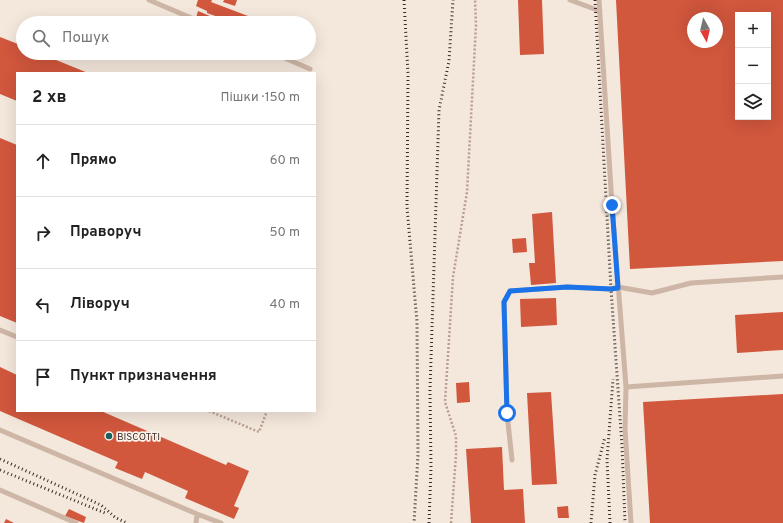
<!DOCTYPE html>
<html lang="uk">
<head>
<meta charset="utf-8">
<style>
  :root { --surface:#fff; --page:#f6f6f6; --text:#222; --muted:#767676; --line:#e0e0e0 }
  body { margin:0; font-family:Overpass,sans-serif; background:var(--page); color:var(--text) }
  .controls { position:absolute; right:12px; top:12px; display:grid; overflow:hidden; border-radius:0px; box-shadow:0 4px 16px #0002 }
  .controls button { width:36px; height:36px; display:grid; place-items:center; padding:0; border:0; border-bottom:1px solid var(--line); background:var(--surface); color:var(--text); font:20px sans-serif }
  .compass { position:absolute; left:687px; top:12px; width:36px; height:36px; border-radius:50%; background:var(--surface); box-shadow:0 4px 16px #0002; rotate:172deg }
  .stop { position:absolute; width:12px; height:12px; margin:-9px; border:3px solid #1a73e8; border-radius:50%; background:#fff }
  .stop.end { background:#1a73e8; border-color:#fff; box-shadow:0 1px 4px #0008 }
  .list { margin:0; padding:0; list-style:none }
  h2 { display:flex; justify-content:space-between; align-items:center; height:52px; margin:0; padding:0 16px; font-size:17px }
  h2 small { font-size:13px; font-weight:400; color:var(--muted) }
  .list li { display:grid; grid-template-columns:26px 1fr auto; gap:12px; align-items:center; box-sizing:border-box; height:72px; padding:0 16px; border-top:1px solid var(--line) }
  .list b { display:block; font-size:15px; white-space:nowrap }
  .list em { font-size:13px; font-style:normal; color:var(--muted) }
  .icon { flex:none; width:22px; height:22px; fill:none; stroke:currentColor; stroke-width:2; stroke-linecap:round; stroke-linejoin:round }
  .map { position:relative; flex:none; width:783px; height:523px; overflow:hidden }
  .search { position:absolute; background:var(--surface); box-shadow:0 4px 16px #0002; left:16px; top:16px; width:300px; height:44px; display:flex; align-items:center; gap:10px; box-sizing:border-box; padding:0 14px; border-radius:22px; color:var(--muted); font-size:15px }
  .panel { position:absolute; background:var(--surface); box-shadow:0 4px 16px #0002; left:16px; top:72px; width:300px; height:340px; border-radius:0px }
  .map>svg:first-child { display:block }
  .building { fill:#d1573d; fill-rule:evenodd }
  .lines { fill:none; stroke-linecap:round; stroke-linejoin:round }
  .path { stroke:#ba9f90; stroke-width:2.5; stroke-dasharray:2 2; stroke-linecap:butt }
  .service { stroke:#ceb6a6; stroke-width:5 }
  .rail { stroke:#392c28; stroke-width:3; stroke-dasharray:1 3; stroke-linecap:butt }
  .route { stroke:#1a73e8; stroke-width:5 }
  .poi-dot { fill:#195f5f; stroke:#fbf2e9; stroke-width:1.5 }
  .labels { text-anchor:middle; stroke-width:3.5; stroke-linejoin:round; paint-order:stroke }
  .poi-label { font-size:10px; fill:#392c28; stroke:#fbf2e9; text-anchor:start }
</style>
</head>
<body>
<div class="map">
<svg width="783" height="523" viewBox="0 0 783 523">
  <rect width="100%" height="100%" fill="#f4e7dc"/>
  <path class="building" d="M198,0h14l-1,2 48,18 -1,3h-23l-28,-10v-2l-11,-5z
    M224,0h13l-2,6 -12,-4z
    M518,0h24l2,54 -24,1z
    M616,0h167v261l-153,8zM738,15h30v102h-30zM693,18h24v24h-24z
    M198,11l26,11 -1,1h-14l-13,-5z
    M0,37l23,9v7h16l49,20h-71v28l-17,-7z
    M0,138l17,7v178l-17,-7z
    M552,212l4,71 -25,2 -2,-22h6l-3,-49z
    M526,238l1,14 -14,1 -1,-14z
    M556,298l1,27 -36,2 -1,-28z
    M783,312v38l-46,3 -2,-38z
    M0,367l17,8v36h84l125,54 2,-3 21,9 -15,35 5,2 -5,11 -49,-21 3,-7 -43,-19 -3,7 -27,-11 3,-6 -118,-51z
    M469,382l1,20 -13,1 -1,-20z
    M551,392l6,92 -25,1 -5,-92z
    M783,394v129h-133l-7,-121z
    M502,447l2,43 19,-1 2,34h-54l-5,-74z
    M568,506l1,12h-11l-1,-11z
    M69,509l17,8 -2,6 -19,-7z
    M6,519l8,4h-10z"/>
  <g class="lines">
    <path class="path" d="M209,411l50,21 8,-21
      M451,523l5,-68v-19l-11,-34 8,-125 14,-85 9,-167 -1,-25"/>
    <path class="service" d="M149,0l54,23
      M570,0l30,11
      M599,0l13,205 14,182 -1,42 6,94
      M273,53l37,16
      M0,330l17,7
      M626,387l157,-11
      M0,430l197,84 24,9
      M512,460l-5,-47 -3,-111 6,-11 57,-4 44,2 7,-2 34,6 39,-10 92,-6
      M0,490l76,33
      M196,523l1,-9"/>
    <path class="rail" d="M404,0l4,74 -1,133 10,115 1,133 -4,68
      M595,0l16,289 11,157 3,77
      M0,459l101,46 15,13 11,5
      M0,470l105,43
      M429,523l2,-55 -1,-78 9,-280 10,-49 4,-61
      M591,523l4,-48 10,-38
      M610,523l-3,-63 6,-81"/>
  </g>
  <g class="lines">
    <path class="route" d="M507,413l-3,-111 6,-11 57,-4 44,2 7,-1 -6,-83"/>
  </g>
  <circle class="poi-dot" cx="109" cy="436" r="4"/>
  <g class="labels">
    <g class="poi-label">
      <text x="117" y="440">BISCOTTI</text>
    </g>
  </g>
</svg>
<div class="controls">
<button>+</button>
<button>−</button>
<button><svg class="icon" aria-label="layers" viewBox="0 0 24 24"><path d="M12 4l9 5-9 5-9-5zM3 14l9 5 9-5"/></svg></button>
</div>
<svg class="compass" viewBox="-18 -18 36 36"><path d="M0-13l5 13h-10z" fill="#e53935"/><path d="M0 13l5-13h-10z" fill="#767676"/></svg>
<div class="stop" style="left:507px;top:413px"></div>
<div class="stop end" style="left:612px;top:205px"></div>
<div class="search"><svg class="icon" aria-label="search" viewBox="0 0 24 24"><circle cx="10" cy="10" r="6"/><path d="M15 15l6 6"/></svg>Пошук</div>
<section class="panel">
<h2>2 хв<small>Пішки · 150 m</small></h2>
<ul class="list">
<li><svg class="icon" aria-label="ahead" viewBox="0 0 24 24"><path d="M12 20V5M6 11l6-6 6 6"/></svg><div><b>Прямо</b></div><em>60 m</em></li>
<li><svg class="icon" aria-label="right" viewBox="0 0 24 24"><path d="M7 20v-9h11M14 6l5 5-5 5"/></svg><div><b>Праворуч</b></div><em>50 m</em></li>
<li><svg class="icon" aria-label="left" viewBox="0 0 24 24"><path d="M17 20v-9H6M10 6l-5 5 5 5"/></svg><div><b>Ліворуч</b></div><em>40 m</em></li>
<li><svg class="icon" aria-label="arrive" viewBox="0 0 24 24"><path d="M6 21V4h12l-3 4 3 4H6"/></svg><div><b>Пункт призначення</b></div></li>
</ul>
</section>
</div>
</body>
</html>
